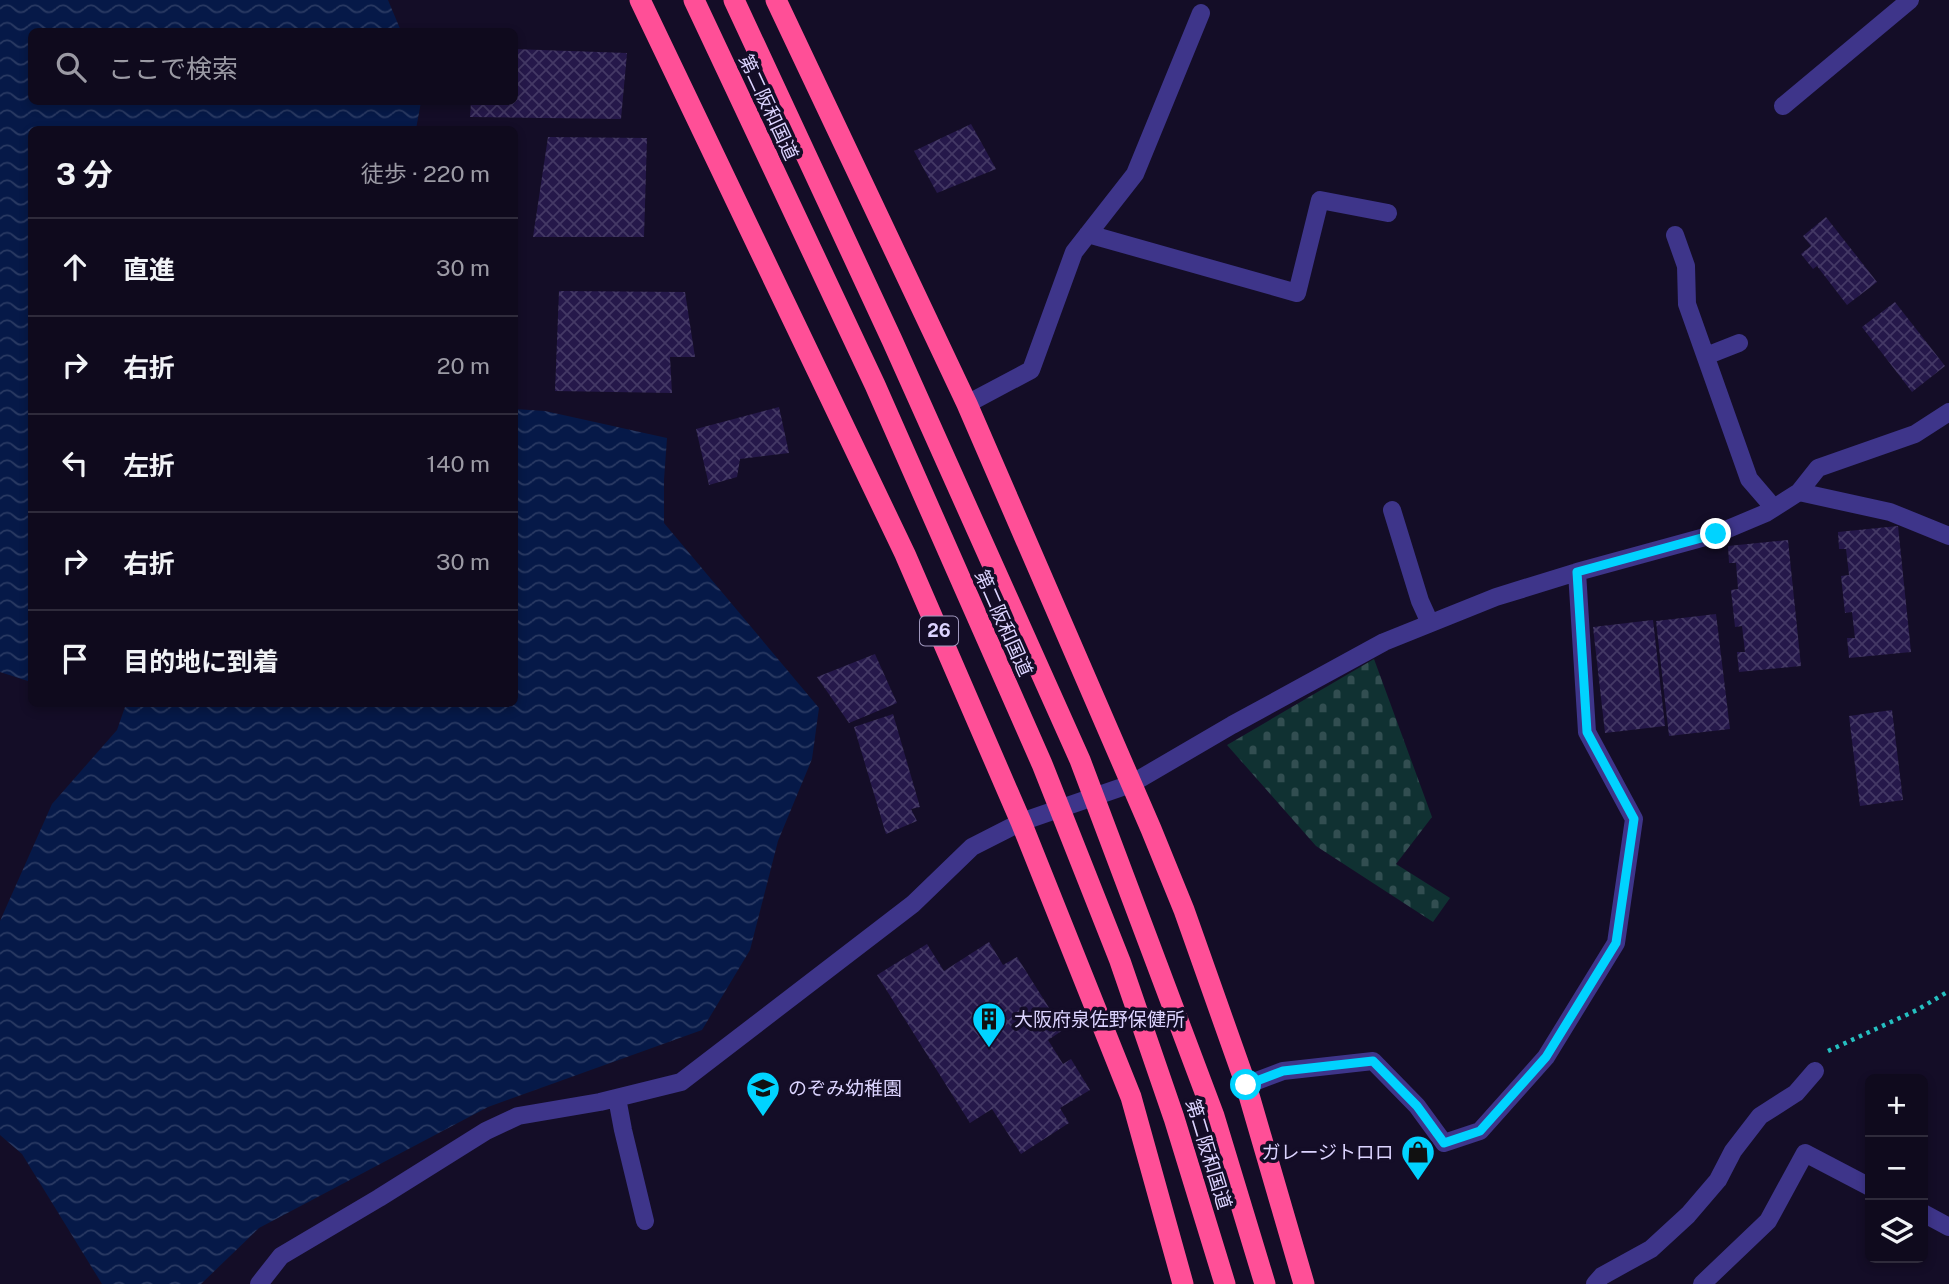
<!DOCTYPE html>
<html lang="ja">
<head>
<meta charset="utf-8">
<style>
  :root { --surface:#0f0a1d; --page:#1d182a; --text:#f1f3f6; --muted:#9b9aa4; --line:#2f2b3b }
  body { margin:0; font-family:"Public Sans","Noto Sans JP",sans-serif; background:var(--page); color:var(--text) }
  .controls { position:absolute; right:21px; bottom:21px; display:grid; overflow:hidden; border-radius:10px; box-shadow:0 4px 10px #0003 }
  .controls button { width:63px; height:63px; display:grid; place-items:center; padding:0; border:0; border-bottom:2px solid var(--line); background:var(--surface); color:var(--text); font:35px sans-serif }
  .stop { position:absolute; width:21px; height:21px; margin:-16px; border:5px solid #00d3ff; border-radius:50%; background:#fff }
  .stop.end { background:#00d3ff; border-color:#fff; box-shadow:0 2px 7px #0008 }
  .list { margin:0; padding:0; list-style:none }
  h2 { display:flex; justify-content:space-between; align-items:center; height:91px; margin:0; padding:0 28px; font-size:30px }
  h2 small { font-size:23px; font-weight:400; color:var(--muted) }
  .list li { display:grid; grid-template-columns:46px 1fr auto; gap:21px; align-items:center; box-sizing:border-box; height:98px; padding:0 28px; border-top:2px solid var(--line) }
  .list b { display:block; font-size:26px; white-space:nowrap }
  .list em { font-size:23px; font-style:normal; color:var(--muted) }
  .icon { flex:none; width:38px; height:38px; fill:none; stroke:currentColor; stroke-width:2; stroke-linecap:round; stroke-linejoin:round }
  .map { position:relative; flex:none; width:1949px; height:1284px; overflow:hidden }
  .search { position:absolute; background:var(--surface); box-shadow:0 4px 10px #0003; left:28px; top:28px; width:490px; height:77px; display:flex; align-items:center; gap:18px; box-sizing:border-box; padding:0 24px; border-radius:10px; color:var(--muted); font-size:26px }
  .panel { position:absolute; background:var(--surface); box-shadow:0 4px 10px #0003; left:28px; top:126px; width:490px; height:581px; border-radius:10px }
  .map>svg:first-child { display:block }
  .cemetery { fill:url(#cemetery-stones) }
  .water { fill:url(#water-waves) }
  .building { fill:url(#building-cross-hatch) }
  .lines { fill:none; stroke-linecap:round; stroke-linejoin:round }
  .path { stroke:#25c0c1; stroke-width:4.5; stroke-dasharray:3.5 5; stroke-linecap:butt }
  .minor { stroke:#3e358a; stroke-width:18 }
  .highway { stroke:#ff4f97; stroke-width:21 }
  .highway-bridge { stroke:#ff4f97; stroke-width:21 }
  .route { stroke:#00d3ff; stroke-width:9 }
  .labels { text-anchor:middle; stroke-width:7; stroke-linejoin:round; paint-order:stroke }
  .shield { fill:#140d27; stroke:#a098be; stroke-width:2 }
  .shield-label { font-size:18px; font-weight:bold; fill:#dcd4ff }
  .street-label { font-size:19px; fill:#dcd4ff; stroke:#140d27 }
  .poi-label { font-size:19px; fill:#dcd4ff; stroke:#140d27; text-anchor:start }
</style>
</head>
<body>
<div class="map">
<svg width="1949" height="1284" viewBox="0 0 1949 1284">
  <defs>
    <pattern id="cemetery-stones" width="16" height="16" patternUnits="userSpaceOnUse" patternTransform="scale(1.75)"><rect width="16" height="16" fill="#103132"/><path d="M2 7V4a2 2 0 0 1 4 0v3zM10 15v-3a2 2 0 0 1 4 0v3z" fill="#324e51"/></pattern>
    <pattern id="water-waves" width="16" height="10" patternUnits="userSpaceOnUse" patternTransform="scale(1.75)"><rect width="16" height="10" fill="#061948"/><path d="M0 5q4-4 8 0t8 0" fill="none" stroke="#2a3a63"/></pattern>
    <pattern id="building-cross-hatch" width="8" height="8" patternUnits="userSpaceOnUse" patternTransform="scale(1.75)"><rect width="8" height="8" fill="#25184a"/><path d="M0 0l8 8M0 8l8-8" fill="none" stroke="#443965"/></pattern>
  </defs>
  <rect width="100%" height="100%" fill="#140d27"/>
  <path class="cemetery" d="M1374,659l58,158 -36,47 54,34 -17,24 -117,-76 -89,-101z"/>
  <path class="water" d="M0,0h388l13,31 -369,1v70h389l-5,27 -384,1 -1,552 -31,-10z
    M515,409l30,2 122,27 -3,42v43l155,185 -7,51 -34,82 -28,109 -48,80 -214,77 -229,121 -58,56h-99l-80,-130 -22,-19v-214l52,-117 65,-74 9,-26h388z"/>
  <path class="building" d="M514,49l113,4 -6,66 -151,-2 1,-15h43z
    M971,124l25,45 -59,24 -23,-42z
    M548,137l99,1 -3,99h-111z
    M1826,217l51,65 -30,23 -30,-39 -4,3 -12,-15 10,-8 -8,-10z
    M559,291l126,1 10,65h-25l2,36 -117,-2z
    M1895,302l50,64 -33,26 -50,-65z
    M779,407l10,46 -49,6 -3,18 -28,8 -13,-56z
    M1898,526l13,126 -62,6 -2,-20h8l-3,-26 -7,1 -4,-37 8,-1 -3,-26h-7l-1,-17z
    M1788,540l13,126 -62,6 -2,-20h8l-3,-26 -7,1 -4,-37 7,-1 -2,-26h-7l-1,-17z
    M1716,614l14,115 -61,7 -13,-115z
    M1653,620l12,106 -60,7 -12,-106z
    M875,654l22,49 -48,20 -32,-46z
    M1892,710l11,90 -43,6 -11,-90z
    M893,714l27,93 -9,2 6,12 -31,13 -32,-107z
    M989,942l14,23 14,-8 46,73 -15,10 15,24 8,-5 19,31 -30,18 9,15 -48,31 -29,-45 -22,14 -93,-148 50,-31 17,27z"/>
  <g class="lines">
    <path class="path" d="M1828,1051l89,-41 32,-19"/>
    <path class="minor" d="M1783,106l127,-106
      M1088,234l209,59 23,-93 68,13
      M1675,235l11,31 1,38 62,175 25,29
      M1706,356l33,-13
      M967,404l64,-34 43,-118 61,-78 66,-161
      M1799,492l19,-24 97,-34 34,-22
      M1392,510l28,91 10,22
      M1246,1085l37,-14 90,-10 44,45 27,37 36,-12 66,-74 70,-114 18,-124 -47,-87 -10,-160
      M617,1098l6,32 22,91
      M1923,1213l26,14
      M259,1284l22,-28 98,-58 107,-67 32,-15 82,-14 81,-20 232,-178 59,-57 49,-25 110,-38 101,-59 152,-83 112,-45 81,-25 139,-38 50,-21 33,-21 91,20 59,24
      M1595,1284l7,-8 49,-27 37,-34 30,-35 15,-29 27,-35 36,-23 19,-22
      M1702,1284l66,-63 37,-68 65,34"/>
    <path class="highway" d="M640,0l265,554 116,268 110,275 52,187
      M776,0l191,404 184,425 33,81 62,175 58,199"/>
    <path class="highway-bridge" d="M694,0l181,385 167,379 78,197 54,157 51,166
      M734,0l158,340 188,420 134,356 51,168"/>
  </g>
  <g class="lines">
    <path class="route" d="M1246,1085l37,-14 90,-10 44,45 27,37 36,-12 66,-74 70,-114 18,-124 -47,-87 -10,-160 139,-38"/>
  </g>
  <defs>
    <g id="building-pin" transform="scale(1.75)"><path d="M0 17L-7.5 6A9.5 9.5 0 1 1 7.5 6Z" fill="#00d3ff" stroke="#140d27"/><path d="M-4-6H4V6H1V3H-1V6H-4ZM-2.5-4.3h1.7v1.8h-1.7ZM.8-4.3h1.7v1.8H.8ZM-2.5-1h1.7V.8h-1.7ZM.8-1h1.7V.8H.8Z" fill="#111"/></g>
    <g id="school-pin" transform="scale(1.75)"><path d="M0 17L-7.5 6A9.5 9.5 0 1 1 7.5 6Z" fill="#00d3ff" stroke="#140d27"/><path d="M0-5L7-2L0 1L-7-2ZM-4 1L0 2.5L4 1V4Q0 6-4 4Z" fill="#111"/></g>
    <g id="shop-pin" transform="scale(1.75)"><path d="M0 17L-7.5 6A9.5 9.5 0 1 1 7.5 6Z" fill="#00d3ff" stroke="#140d27"/><path d="M-5-2.5h2.3a2.7 3.5 0 0 1 5.4 0H5L5.5 6h-11ZM-1.5-2.5h3a1.5 2.3 0 0 0-3 0Z" fill="#111"/></g>
  </defs>
  <g fill-rule="evenodd">
    <use href="#building-pin" x="989" y="1019"/>
    <use href="#school-pin" x="763" y="1088"/>
    <use href="#shop-pin" x="1418" y="1152"/>
  </g>
  <g class="labels">
    <rect class="shield" x="920" y="616.5" width="38" height="29" rx="5"/>
    <g class="shield-label">
      <text x="939" y="637">26</text>
    </g>
    <g class="street-label">
      <text transform="translate(769 107) rotate(65)" y="7">第二阪和国道</text>
      <text transform="translate(1004 623) rotate(66)" y="7">第二阪和国道</text>
      <text transform="translate(1209 1154) rotate(73)" y="7">第二阪和国道</text>
    </g>
    <g class="poi-label">
      <text x="1014" y="1026">大阪府泉佐野保健所</text>
      <text x="788" y="1095">のぞみ幼稚園</text>
      <text x="1394" y="1159" text-anchor="end">ガレージトロロ</text>
    </g>
  </g>
</svg>
<div class="controls">
<button>+</button>
<button>−</button>
<button><svg class="icon" aria-label="layers" viewBox="0 0 24 24"><path d="M12 4l9 5-9 5-9-5zM3 14l9 5 9-5"/></svg></button>
</div>
<div class="stop" style="left:1246px;top:1085px"></div>
<div class="stop end" style="left:1716px;top:534px"></div>
<div class="search"><svg class="icon" aria-label="search" viewBox="0 0 24 24"><circle cx="10" cy="10" r="6"/><path d="M15 15l6 6"/></svg>ここで検索</div>
<section class="panel">
<h2>3 分<small>徒歩 · 220 m</small></h2>
<ul class="list">
<li><svg class="icon" aria-label="ahead" viewBox="0 0 24 24"><path d="M12 20V5M6 11l6-6 6 6"/></svg><div><b>直進</b></div><em>30 m</em></li>
<li><svg class="icon" aria-label="right" viewBox="0 0 24 24"><path d="M7 20v-9h11M14 6l5 5-5 5"/></svg><div><b>右折</b></div><em>20 m</em></li>
<li><svg class="icon" aria-label="left" viewBox="0 0 24 24"><path d="M17 20v-9H6M10 6l-5 5 5 5"/></svg><div><b>左折</b></div><em>140 m</em></li>
<li><svg class="icon" aria-label="right" viewBox="0 0 24 24"><path d="M7 20v-9h11M14 6l5 5-5 5"/></svg><div><b>右折</b></div><em>30 m</em></li>
<li><svg class="icon" aria-label="arrive" viewBox="0 0 24 24"><path d="M6 21V4h12l-3 4 3 4H6"/></svg><div><b>目的地に到着</b></div></li>
</ul>
</section>
</div>
</body>
</html>
